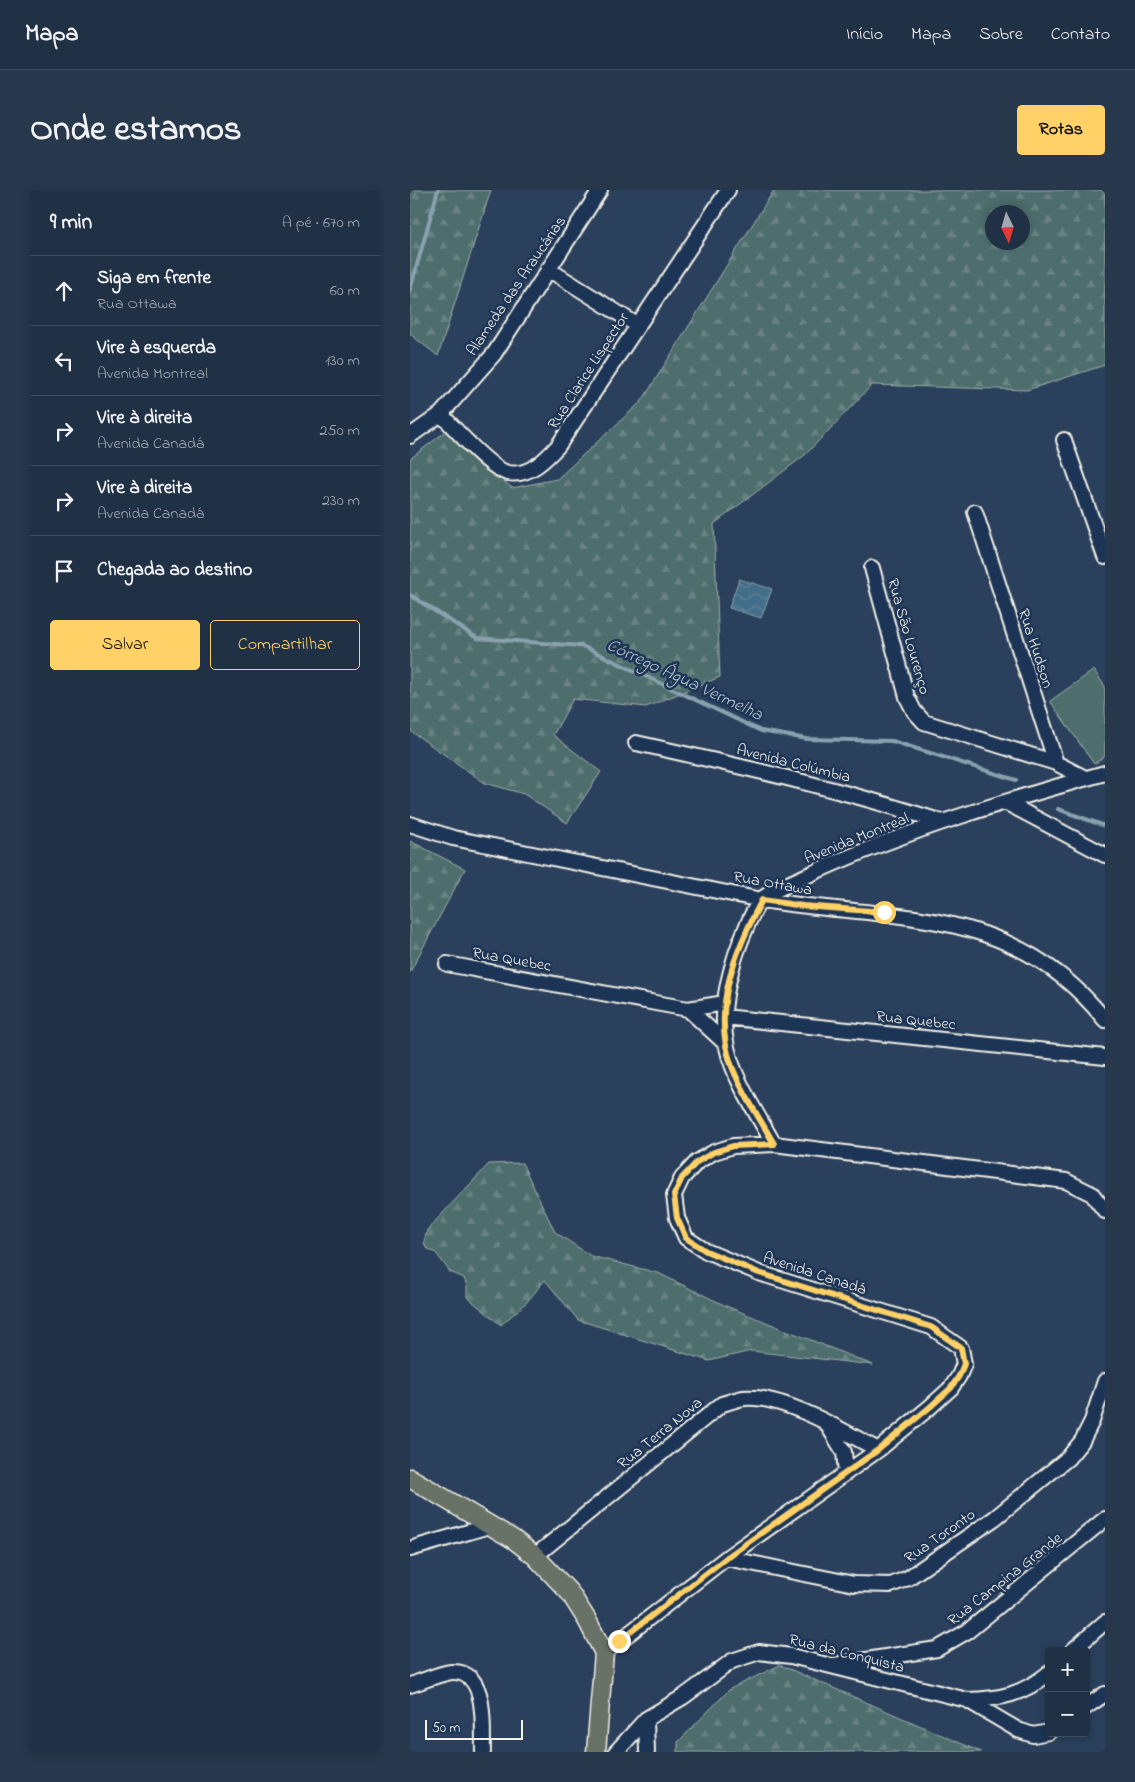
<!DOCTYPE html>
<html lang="pt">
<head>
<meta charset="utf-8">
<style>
  :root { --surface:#203045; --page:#28384c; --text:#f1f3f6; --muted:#a2a9b3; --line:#3d4b5e; --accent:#ffd166 }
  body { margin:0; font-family:"Indie Flower",sans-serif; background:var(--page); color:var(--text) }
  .controls { position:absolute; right:15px; bottom:15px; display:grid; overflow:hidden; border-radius:5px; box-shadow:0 2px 8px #0003 }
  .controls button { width:45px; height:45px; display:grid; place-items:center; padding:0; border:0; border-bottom:1px solid var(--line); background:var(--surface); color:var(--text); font:25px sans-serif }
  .compass { position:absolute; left:575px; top:15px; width:45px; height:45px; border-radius:50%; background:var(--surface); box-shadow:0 2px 8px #0003; rotate:175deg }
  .scale { position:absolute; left:15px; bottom:12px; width:98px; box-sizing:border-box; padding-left:5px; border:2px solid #f4f1e8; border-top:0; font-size:14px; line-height:18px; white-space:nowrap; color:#f4f1e8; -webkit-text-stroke:4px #1d3557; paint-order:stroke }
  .stop { position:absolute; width:15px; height:15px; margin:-11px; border:4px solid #ffd166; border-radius:50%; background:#fff }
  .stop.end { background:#ffd166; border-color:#fff; box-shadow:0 1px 5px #0008 }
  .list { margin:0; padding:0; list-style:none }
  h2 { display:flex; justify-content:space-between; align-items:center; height:65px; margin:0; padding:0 20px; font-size:21px }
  h2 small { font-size:16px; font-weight:400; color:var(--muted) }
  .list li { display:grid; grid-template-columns:32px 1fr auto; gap:15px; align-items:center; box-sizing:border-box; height:70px; padding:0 20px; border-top:1px solid var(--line) }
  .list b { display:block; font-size:19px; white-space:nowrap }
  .list p { margin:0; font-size:16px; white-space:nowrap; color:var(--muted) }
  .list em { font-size:16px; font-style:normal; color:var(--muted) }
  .actions { display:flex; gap:10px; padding:15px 20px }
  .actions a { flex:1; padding:11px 0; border:1px solid var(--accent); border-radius:5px; text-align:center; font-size:18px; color:var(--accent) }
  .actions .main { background:var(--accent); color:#111 }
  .icon { flex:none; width:28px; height:28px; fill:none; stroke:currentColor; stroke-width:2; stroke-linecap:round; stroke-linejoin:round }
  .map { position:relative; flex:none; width:695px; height:1562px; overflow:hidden; border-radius:5px }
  header { display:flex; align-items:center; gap:30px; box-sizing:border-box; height:70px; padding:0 25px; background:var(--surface); border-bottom:1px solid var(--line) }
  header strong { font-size:24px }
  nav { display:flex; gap:28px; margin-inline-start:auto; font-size:18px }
  .intro { display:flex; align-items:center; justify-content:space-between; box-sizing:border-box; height:120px; padding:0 30px }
  h1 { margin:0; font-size:35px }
  .button { padding:12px 22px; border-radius:5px; background:var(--accent); color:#111; font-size:18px; font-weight:700 }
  main { display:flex; gap:30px; padding:0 30px }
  aside { flex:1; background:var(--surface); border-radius:5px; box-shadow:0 2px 8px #0003 }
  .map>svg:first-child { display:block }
  .forest { fill:url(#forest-firs); stroke:#a1b0aa; fill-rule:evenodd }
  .green { fill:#4e6e6d; stroke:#a1b0aa }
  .water { fill:url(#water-waves); stroke:#8aa2af }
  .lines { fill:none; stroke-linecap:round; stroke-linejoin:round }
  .stream { stroke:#8aa2af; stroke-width:4 }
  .minor-casing { stroke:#f4f1e8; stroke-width:18 }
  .major-casing { stroke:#f4f1e8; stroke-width:21 }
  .minor { stroke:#1d3557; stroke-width:14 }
  .major { stroke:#697266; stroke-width:18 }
  .route { stroke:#ffd166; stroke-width:6 }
  .labels { text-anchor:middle; stroke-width:5; stroke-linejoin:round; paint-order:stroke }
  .street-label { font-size:16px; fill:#f4f1e8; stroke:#1d3557 }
  .water-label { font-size:18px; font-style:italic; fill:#b6c3c7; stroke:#1d3557 }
</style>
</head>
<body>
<header>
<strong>Mapa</strong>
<nav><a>Início</a><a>Mapa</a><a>Sobre</a><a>Contato</a></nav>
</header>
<div class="intro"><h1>Onde estamos</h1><a class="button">Rotas</a></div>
<main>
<aside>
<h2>9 min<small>A pé · 670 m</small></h2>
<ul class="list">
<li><svg class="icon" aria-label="ahead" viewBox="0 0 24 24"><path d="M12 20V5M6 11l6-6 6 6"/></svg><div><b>Siga em frente</b><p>Rua Ottawa</p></div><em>60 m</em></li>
<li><svg class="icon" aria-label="left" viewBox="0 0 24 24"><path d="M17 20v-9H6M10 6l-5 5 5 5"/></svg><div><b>Vire à esquerda</b><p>Avenida Montreal</p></div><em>130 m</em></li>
<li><svg class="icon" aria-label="right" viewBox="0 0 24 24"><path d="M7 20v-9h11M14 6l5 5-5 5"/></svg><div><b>Vire à direita</b><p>Avenida Canadá</p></div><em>250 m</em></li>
<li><svg class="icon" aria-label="right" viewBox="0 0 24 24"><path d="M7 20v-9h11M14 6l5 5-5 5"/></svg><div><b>Vire à direita</b><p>Avenida Canadá</p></div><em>230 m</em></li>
<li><svg class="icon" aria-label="arrive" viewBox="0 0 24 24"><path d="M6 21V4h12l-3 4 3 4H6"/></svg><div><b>Chegada ao destino</b></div></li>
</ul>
<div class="actions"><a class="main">Salvar</a><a>Compartilhar</a></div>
</aside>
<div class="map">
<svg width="695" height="1562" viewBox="0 0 695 1562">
  <defs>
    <pattern id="forest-firs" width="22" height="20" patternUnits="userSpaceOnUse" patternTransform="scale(1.25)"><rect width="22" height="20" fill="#4e6e6d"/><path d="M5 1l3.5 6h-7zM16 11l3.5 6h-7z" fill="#688382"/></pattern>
    <pattern id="water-waves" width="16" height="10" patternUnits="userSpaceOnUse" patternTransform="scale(1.25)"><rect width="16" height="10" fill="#436e89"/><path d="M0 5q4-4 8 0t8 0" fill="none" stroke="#5f839a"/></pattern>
  </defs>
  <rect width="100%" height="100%" fill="#2b405c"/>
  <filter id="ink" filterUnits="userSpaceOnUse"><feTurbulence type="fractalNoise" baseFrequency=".02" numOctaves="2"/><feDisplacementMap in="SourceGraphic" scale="10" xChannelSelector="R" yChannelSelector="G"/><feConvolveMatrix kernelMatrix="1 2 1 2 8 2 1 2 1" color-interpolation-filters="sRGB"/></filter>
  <g filter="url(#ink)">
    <path class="forest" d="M0,0h81l-53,166 -28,-22z
      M364,0h331v175l-78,25 -155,-5 -67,70 -91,69 6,153 -74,30 -73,-8 -20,36 48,37 -34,51 -43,-29 -39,-11 -73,-51 -2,-5v-268l36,-28 66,57 45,-9 85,-78zM582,22h30v30h-30z
      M0,651l55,28 -55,103z
      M112,973l33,69 36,24 67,17 68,33 147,59 -122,-14 -42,10 -131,-41 -33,-40 -19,23 -25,22 -34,-28v-11l-3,-8 -14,-6 -14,-19 -10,-5 -2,-6 3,-12 62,-66z
      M370,1475l201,87h-303v-10l52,-53z"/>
    <path class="green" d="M684,480l11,17v69l-11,8 -44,-63z"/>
    <path class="water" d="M329,389l33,10 -11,29 -32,-10z"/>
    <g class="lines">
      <path class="stream" d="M0,100l28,-100
        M0,405l67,43 105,8 179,85 46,8 85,2 124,39
        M648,619l47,17"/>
      <g class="minor-casing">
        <path id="minor" d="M138,79l89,56
          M31,224c14,15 49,55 67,59 21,4 38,-14 50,-27l170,-256
          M0,246l31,-22 53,-60 106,-164
          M654,250l41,117
          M565,322l81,251 29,15
          M462,378l35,129 7,14 10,11 132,41
          M226,553c104,23 205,46 306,79
          M595,612l100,53
          M0,634l43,14 309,62c131,21 250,3 343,120
          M37,774l241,45 36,33
          M278,819l37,-6
          M314,827l381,40
          M364,954c-42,-73 -66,-103 -38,-190 4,-12 17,-46 26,-55 11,-10 43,-22 57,-29 92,-41 189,-70 286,-97
          M417,1234l17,28 2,21
          M0,1359l79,-23
          M125,1366l187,-152c7,-2 15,-5 22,-6 38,-4 101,34 134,52
          M316,1368l128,26 37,1 17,-7 87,-60 73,-60 14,-17 10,-20 13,-40
          M662,1461l33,-29
          M194,1463l122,-95 152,-108 52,-43 21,-19 8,-12 5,-12 -3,-16 -30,-21 -172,-54 -53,-22 -20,-13 -9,-20 -3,-23 8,-17 15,-16 17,-10 19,-6 41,-2 292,37 26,13 13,17
          M424,1475l103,-16 31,-18 137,-112
          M0,1495c13,-4 28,-11 41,-13 38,-3 31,56 32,80
          M557,1510c34,-1 55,-5 82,-27
          M676,1517l19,-13
          M236,1529l1,33
          M206,1562l30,-33 37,-22 49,-36 27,-9 32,4 176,44 51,30 15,5 16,-3"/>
      </g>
      <g class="major-casing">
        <path id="major" d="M0,1288l103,61 22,17 35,37 17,27 17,33 -8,99"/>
      </g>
      <use href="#minor" class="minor"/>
      <use href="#major" class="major"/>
    </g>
  </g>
  <g class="lines" filter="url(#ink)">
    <path class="route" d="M209,1451l107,-83 152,-108 52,-43 21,-19 8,-12 5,-12 -3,-16 -30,-21 -172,-54 -53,-22 -20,-13 -9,-20 -3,-23 8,-17 15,-16 17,-10 19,-6 41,-2c-14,-26 -33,-52 -43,-80 -20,-56 5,-115 31,-164l41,6 81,6"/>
  </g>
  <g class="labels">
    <g class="street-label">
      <text transform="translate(105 95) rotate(-56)" y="6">Alameda das Araucárias</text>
      <text transform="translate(177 180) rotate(-57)" y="6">Rua Clarice Lispector</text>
      <text transform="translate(500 446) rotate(74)" y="6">Rua São Lourenço</text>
      <text transform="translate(627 458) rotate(72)" y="6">Rua Hudson</text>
      <text transform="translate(384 572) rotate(14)" y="6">Avenida Colúmbia</text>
      <text transform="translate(446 647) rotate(-22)" y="6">Avenida Montreal</text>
      <text transform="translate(363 692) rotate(10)" y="6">Rua Ottawa</text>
      <text transform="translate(102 768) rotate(10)" y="6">Rua Quebec</text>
      <text transform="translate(506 829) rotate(6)" y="6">Rua Quebec</text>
      <text transform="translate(405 1082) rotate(18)" y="6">Avenida Canadá</text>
      <text transform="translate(249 1242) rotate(-39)" y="6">Rua Terra Nova</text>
      <text transform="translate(529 1345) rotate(-35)" y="6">Rua Toronto</text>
      <text transform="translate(594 1388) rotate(-38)" y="6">Rua Campina Grande</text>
      <text transform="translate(437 1462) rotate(14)" y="6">Rua da Conquista</text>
    </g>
    <g class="water-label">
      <text transform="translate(275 489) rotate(25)" y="6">Córrego Água Vermelha</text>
    </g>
  </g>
</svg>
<div class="controls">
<button>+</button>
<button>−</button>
</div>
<svg class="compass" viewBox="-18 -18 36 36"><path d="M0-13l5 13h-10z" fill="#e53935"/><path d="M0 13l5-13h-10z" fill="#a2a9b3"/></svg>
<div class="scale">50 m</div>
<div class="stop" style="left:474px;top:722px"></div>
<div class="stop end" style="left:209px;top:1451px"></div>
</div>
</main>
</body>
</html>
